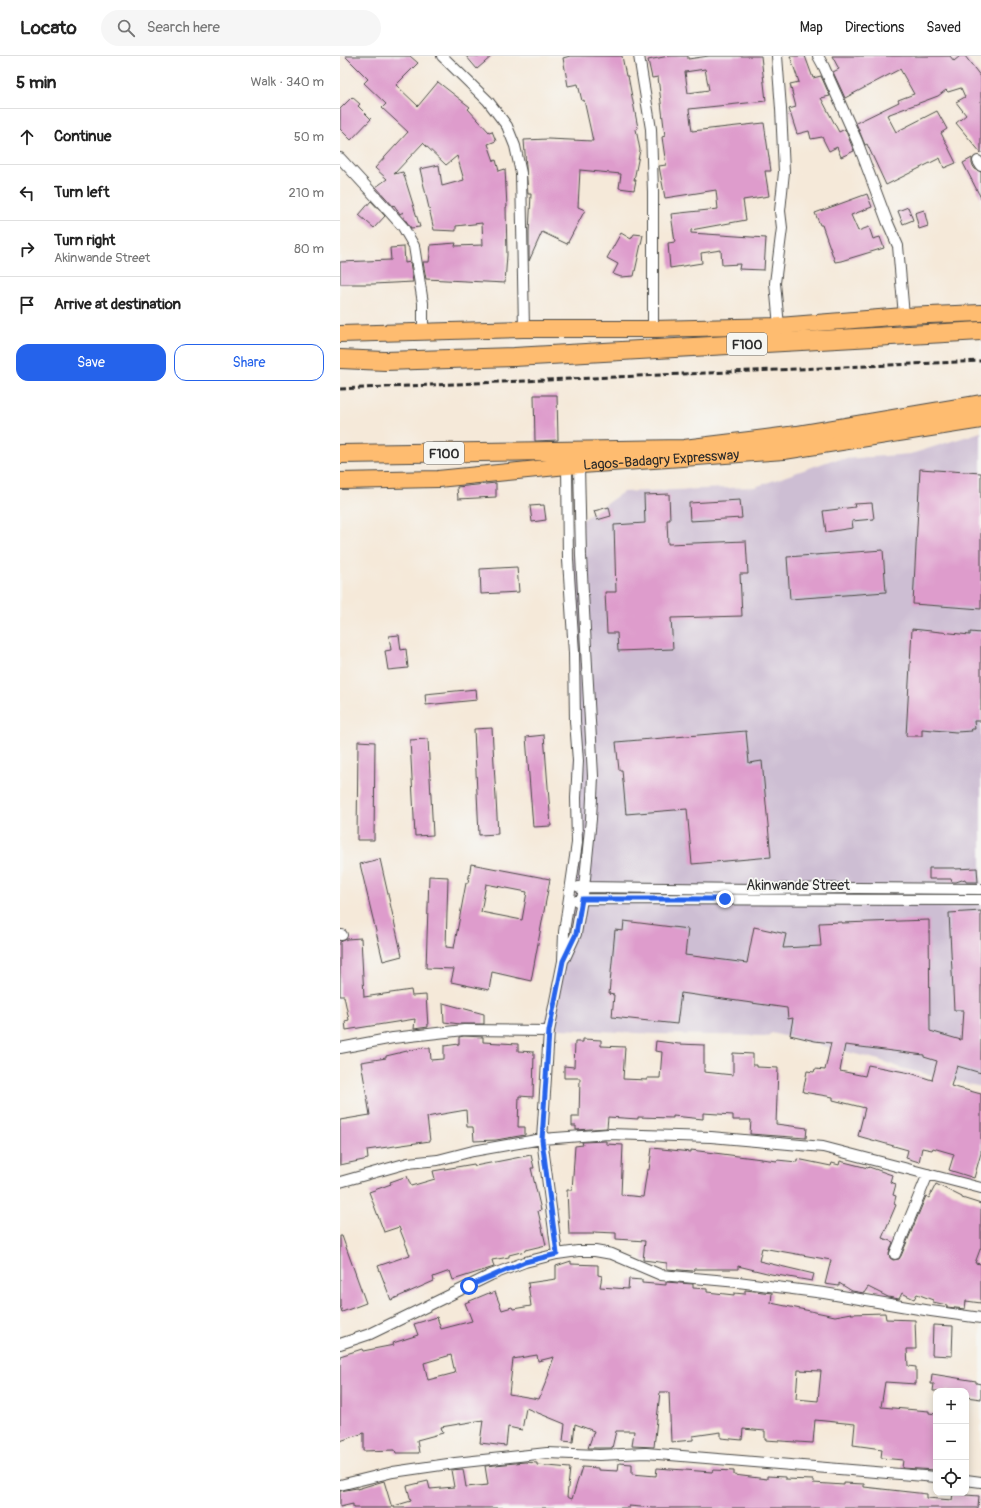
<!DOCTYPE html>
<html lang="en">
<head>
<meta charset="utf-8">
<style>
  :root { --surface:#fff; --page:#f6f6f6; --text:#222; --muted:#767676; --line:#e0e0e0; --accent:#2563eb }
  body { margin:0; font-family:Pangolin,sans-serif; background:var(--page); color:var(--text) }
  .controls { position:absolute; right:12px; bottom:12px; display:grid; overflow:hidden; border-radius:8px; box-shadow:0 2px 10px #0003 }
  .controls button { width:36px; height:36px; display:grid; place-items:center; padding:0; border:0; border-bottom:1px solid var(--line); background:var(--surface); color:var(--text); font:20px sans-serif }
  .stop { position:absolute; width:12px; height:12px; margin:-9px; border:3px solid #2563eb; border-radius:50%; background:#fff }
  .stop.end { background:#2563eb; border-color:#fff; box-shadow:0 1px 4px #0008 }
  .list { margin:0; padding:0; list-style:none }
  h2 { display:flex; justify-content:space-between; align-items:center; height:52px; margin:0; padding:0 16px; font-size:17px }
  h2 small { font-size:13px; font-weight:400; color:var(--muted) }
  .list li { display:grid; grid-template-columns:26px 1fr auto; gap:12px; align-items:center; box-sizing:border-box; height:56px; padding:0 16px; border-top:1px solid var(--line) }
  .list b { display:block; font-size:15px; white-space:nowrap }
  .list p { margin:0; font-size:13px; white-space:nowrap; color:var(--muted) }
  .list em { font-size:13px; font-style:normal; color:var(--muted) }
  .actions { display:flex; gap:8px; padding:12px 16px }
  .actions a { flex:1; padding:9px 0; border:1px solid var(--accent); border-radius:12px; text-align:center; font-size:14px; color:var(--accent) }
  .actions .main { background:var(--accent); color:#fff }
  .icon { flex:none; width:22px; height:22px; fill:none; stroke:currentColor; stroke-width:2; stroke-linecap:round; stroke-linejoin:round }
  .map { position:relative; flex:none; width:641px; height:1452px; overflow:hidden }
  header { display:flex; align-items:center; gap:24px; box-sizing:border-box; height:56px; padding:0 20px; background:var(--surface); border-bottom:1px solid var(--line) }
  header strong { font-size:19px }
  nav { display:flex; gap:22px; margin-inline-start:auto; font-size:14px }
  .search { width:280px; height:36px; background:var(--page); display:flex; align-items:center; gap:10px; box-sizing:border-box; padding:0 14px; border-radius:22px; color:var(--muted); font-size:15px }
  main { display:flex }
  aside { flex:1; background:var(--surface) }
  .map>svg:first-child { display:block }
  .industrial { fill:#cdbed3 }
  .building { fill:#de9ccc; fill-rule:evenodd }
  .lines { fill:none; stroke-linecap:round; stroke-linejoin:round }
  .minor-casing { stroke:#494845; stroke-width:12 }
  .primary-casing { stroke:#494845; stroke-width:18 }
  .motorway-casing { stroke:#494845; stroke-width:20 }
  .minor { stroke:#fff; stroke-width:10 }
  .primary { stroke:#febc70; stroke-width:16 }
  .motorway { stroke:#febc70; stroke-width:18 }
  .rail { stroke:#2b2b2b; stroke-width:3; stroke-dasharray:6 3; stroke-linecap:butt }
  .route { stroke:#2563eb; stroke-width:5 }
  .labels { text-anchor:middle; stroke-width:3.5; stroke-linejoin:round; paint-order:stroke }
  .shield { fill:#f6f6f2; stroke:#686867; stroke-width:1 }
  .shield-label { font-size:13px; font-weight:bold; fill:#2b2b2b }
  .street-label { font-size:14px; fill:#2b2b2b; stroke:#f6f6f2 }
</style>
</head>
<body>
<header>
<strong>Locato</strong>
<div class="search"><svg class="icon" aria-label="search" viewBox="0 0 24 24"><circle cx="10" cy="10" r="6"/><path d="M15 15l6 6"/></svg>Search here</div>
<nav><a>Map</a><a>Directions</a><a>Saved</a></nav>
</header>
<main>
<aside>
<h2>5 min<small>Walk · 340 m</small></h2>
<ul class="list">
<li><svg class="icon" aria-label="ahead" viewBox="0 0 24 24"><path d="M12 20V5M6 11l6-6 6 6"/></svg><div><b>Continue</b></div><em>50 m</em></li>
<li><svg class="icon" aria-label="left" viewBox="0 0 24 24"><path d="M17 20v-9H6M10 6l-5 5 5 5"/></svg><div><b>Turn left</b></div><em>210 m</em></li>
<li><svg class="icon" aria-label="right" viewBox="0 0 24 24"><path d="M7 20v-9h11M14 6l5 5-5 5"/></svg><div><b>Turn right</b><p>Akinwande Street</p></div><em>80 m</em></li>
<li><svg class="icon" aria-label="arrive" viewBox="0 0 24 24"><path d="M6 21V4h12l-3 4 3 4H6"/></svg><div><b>Arrive at destination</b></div></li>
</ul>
<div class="actions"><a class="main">Save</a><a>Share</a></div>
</aside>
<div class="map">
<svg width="641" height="1452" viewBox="0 0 641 1452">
  <rect width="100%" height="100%" fill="#f6f6f2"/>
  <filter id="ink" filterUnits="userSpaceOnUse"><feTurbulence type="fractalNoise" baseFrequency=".025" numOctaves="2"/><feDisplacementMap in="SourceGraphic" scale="8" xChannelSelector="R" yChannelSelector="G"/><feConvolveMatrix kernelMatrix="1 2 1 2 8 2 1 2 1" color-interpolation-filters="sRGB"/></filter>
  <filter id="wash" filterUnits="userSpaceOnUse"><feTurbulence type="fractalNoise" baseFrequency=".012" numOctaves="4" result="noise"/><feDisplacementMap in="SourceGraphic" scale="16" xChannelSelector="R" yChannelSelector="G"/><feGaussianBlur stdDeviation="0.9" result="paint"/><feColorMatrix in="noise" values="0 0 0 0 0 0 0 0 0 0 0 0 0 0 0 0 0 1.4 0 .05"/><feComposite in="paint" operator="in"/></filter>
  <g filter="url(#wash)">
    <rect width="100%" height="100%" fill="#f5e9d9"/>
    <path class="industrial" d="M641,376v655l-77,-18 -25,-9 -107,-27 -5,3 -111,-2 -112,-6 25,-98 7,-41 -5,-361 52,-36 132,-5 77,-27 79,-6z"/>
    <g id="blocks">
      <path class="building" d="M5,0h65l8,7 -22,22 22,21 20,-24 32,25 -2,2 21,23 3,-1 4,10 -8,3 6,17 2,-1 3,11 6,-2 2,38h-1l1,48 -2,28 -79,-4 -3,-17h6l2,-17 25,-2 -1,3 28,-1 -1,-22 -26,3v5l-22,-1 -14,-61 19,-4 3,21 22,-6 -7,-24 -11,9 -23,-22 -29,31 9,-2 17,55 -9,1 -7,-10 -1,-6 -3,2 -6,-9 -1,1 -17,-19 11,-8 -12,-11 33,-36 -26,-24 4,-4 -22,-21 4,-4z
        M126,0h26l-15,13z
        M230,0h52l4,20h2l10,52 -2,1 4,21 -6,30h2l-2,10 -15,-2 2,-14 -41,-4 -2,37 7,3 -18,34 -25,-12 -13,29v-29l2,-38h-3l-4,-54 24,-1 45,2 -9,-41 -2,1 -4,-17 -10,2 -5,-28z
        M329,0h19v3l21,-3h52l5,45 -77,8 3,22 72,-8 7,48h-6l4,25 -26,4 3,20 -55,10v3l75,5 -2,32 -25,-1 1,-5 -18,1 -1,-15 -20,3 1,10 -32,5 -2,-25 7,-1 -4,-28 47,-5 -2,-19 -51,8 -6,-32 7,-1 -4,-28 3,-1 -7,-59 -6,1 -4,-18zM365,13l4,21 -21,3 -3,-21z
        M450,0h15l8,22 8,-2 9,20 -9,2 18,34 6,-3 9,22 -13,6 -4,-10 -8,4 -7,-14 -11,2 -2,-8 -12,3 -8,-25 7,-2 -6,-23 9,-2z
        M492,0h118l4,5 6,-5h5l16,21v76l-25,-30 10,-8 -10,-13 9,-5 -4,-9 -13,4 -2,-2 -8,6 -51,19 9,17 41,-21 10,18 -6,4 15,30 -12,5 -4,-10 -54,27 -19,-41 -2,1 -9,-22 43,-21 -1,-2 16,-6 -14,-25 -55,29 -12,-26 6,-3z
        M12,41l8,7 -2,2 13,13 -20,21 -11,-11v-20z
        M632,102v6l3,5 6,3v26l-18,-35z
        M527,138l5,13 -21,8 7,16 11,-4 4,12 7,-2 4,11 -43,13 -6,1 -13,-37h-2l-5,-12z
        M31,145l14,15 -11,12 -15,-13z
        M568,151l5,13 -10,4 -5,-13z
        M584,154l4,16 -9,3 -4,-16z
        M281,177l10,6 3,-5 9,1 -9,41 -13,1 -8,-3 5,-10 -11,-6z
        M64,191l1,16 5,-1 3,20 -40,2h-33v-22l51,-2 -1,-12z
        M194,339h23l1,45 -23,1z
        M580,413l61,4v136l-68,-5z
        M156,427v14l-38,2 -1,-12z
        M329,438l1,26h-3l1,24 78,-3 2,33h-8l2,42 -71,2 2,31 -55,2 -1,-18h-10l-2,-41h11l-2,-67 31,-2 -1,-28z
        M400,444l2,18 -52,3 -1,-18z
        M532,447l2,16 -22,2 1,7 -27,4 -3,-21 32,-4 -1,-3z
        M204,449l2,15 -14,2 -2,-16z
        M269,451l2,9 -14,4 -3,-9z
        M543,494l3,42 -96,7 -3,-42z
        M177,511l2,25 -38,2 -1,-25z
        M572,573l58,6v-3l11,1v88h-7l1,8h-4l1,2 -16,1 -34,-3v7h-16z
        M59,579l2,15 5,-1 2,19 -20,2 -3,-19 6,-1 -2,-14z
        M136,633l1,11 -51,5 -1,-11z
        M152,672l6,106 -19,1 -5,-106z
        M406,675l3,32 13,-2 9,96 -79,7 -5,-55 -61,5 -4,-44h-3l-3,-28z
        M204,679l7,91 -18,1 -7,-90z
        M88,683l5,96 -18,1 -5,-96z
        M18,685l17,1 -1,98h-17z
        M40,803l22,97 -19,5 -23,-97z
        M131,808l79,15 -19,102 -39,-9 -3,18 -38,-8 3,-13 -28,-1 3,-92 19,1 -2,70 8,1 12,-65h2zM146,828l41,8 -5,28 -41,-8z
        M589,812h26v1l22,-1 1,14h-12l-1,-3 -9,3h-4l-1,-3h-22z
        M641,855v162l-24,-7 -6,20 30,8v59l-7,25 -25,-8 5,-16 -21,-6 -1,2 -10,-2 -3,14 -13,-4 2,-8 -50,-14 7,-28 -32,-8v-3l-30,-5 4,-21 7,1 1,-3 10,1 6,-27 -16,-2 -25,-6 3,-17 -5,1 -1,-11 -106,-15 -4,31 -65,-7 2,-22 -5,-1 6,-64 8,1 1,-10 64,8 -3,26 62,8 7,-36 32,7 -3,14 38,-2 -2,-23 23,-1v1l87,-3 1,111 31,9 2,-30h-9l-5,-97zM505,989l79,10v2l13,4 -5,19 -22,-7 -42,-8 -3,11 -25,-5z
        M21,882l3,59 47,-7 1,6 14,-1 2,32 -14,2 1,-10 -69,11 -1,-9 4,-1 -5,-24h-4v-54l7,-3z
        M103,947l41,11v10h-24l-16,-2z
        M124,980l19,1v5l35,2v7l16,1 -1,45 -14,-1 -1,31h7v8l-29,5 -22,1 -1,-14h-6l-1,-17 -29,5 -10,2 3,24 -63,9 1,9 -28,6v-45l30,-5 -9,-53 25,-4v-2l38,-9 1,1h5l1,12 13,-1v-13l15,-2v-7z
        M243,983l18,1v6l24,1 -2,32 24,1v-2h13l2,-26 -7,-1 1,-10 23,3 25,1v27l29,3v-22l20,1v11h4v2l21,1 -2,56 31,4 -1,10 -56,-4 1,-14h-18v-5l-30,-2v6l-30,-3v2l-35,-1v2l-30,-2 -1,11 -31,2v-4h-4v-9h7l1,-39h-16v-12l10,1 1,-25h8z
        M266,1085v3l17,1 -2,50 22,2 4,-27h2l3,-22 39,4v-2l86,11v-1l20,2v-3l34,7 1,-3 7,2 1,-4 28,7 1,-1 23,8 -2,7 6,2 -3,11 3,1 -2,8 2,1 -14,33 11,4 -4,12 1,4 3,2 6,-1 2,-3 25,-60 3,2 7,-14 26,13v1l19,6v43l-6,16 6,1v39l-15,-2 -1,8 -18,-2v-2l-14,-3v-2l-16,-6 -3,5 -12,-6 -3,6 -11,-2 -20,-10 -4,6 -12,-2 -13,-8v3l-14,-2 6,-24 -69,-12 -3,13 55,13 -2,7 -41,-7 -33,-8v3h-44l-1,2 -26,-2v-6l-24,-3 2,-19 -29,-2v-6l-23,-1 1,2h-25l-2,-44h5l3,-44 8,-1 -1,-3z
        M191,1099l3,13h-3l10,42 -3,1 8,34 -21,5v1l-16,4v2l-17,3 2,7 -41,13 -3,-9 -17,6 1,4 -43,19 -13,-34 32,-11 -11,-28 -15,5 -15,-40 22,-8 -1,-2 17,-6 4,10 24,-7 -2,-8 41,-7 1,2z
        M0,1180h2l24,67 -24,9 -2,-6z
        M231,1205v3l27,1v10l4,1 -2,11 28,2 1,-10 13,1v3l24,2v-3l27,2v4l14,1v3l27,3v-2l11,1v-4l27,3 -1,10 64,13 17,-3 -1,1 34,-1 1,6 29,1 1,29h-9l1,17 8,1v17l-31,-2 -4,25 48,4v2l7,1v56l-34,-2 1,-8 -22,-2 1,-9 -29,-4 2,-21 -40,-4 -2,23 -48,-3v-9l-22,-2 -1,11 -21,-2v-6l-28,4v4l-22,2 -2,-50h-9l-6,55 -22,-1 2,-15h-18l-4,17h-24l6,-17 -19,-7 -2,18 -10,-1 2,-17 -39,-16 -4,22 -14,-3 -2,19 -26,-3 3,-23 -42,7 2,6 -26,7 2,13h-23l-1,-3 -31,1v-18l-24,8v-85l22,-7 1,2 31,-6 -1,-2 25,-8 -4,-11 23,-7 4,12 31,-8 -7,-18 24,-10 1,1 5,-2 7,18 10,-3 1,2 18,-3 -3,-23 28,-4v-13zM111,1299l4,18 -27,7 -4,-17zM197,1299l1,6 16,-4 -6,17h1l-10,25 -30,-5 4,-35zM458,1314l23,1 -3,30 -22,-2z
        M593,1269l20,1 -1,30 -20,-1z
        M592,1318l44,7v2l5,1v15l-15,-2v-6h-33l1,-7h-3z
        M185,1406l12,1v2l33,3 -3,29 5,2 10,-32 16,1v2l20,1 1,-8 13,1v10l24,2 1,-8 55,4 1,-2 21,1v4l33,4v-3l18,1v2l28,1v3l31,2v-2l20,1v3l63,7v4l25,2 1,-6 26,2 -1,12h-325l-24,-2v2h-235v-2l17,-5 -4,-15 21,-5 2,8 24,-2 -3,-17 12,-1 3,18 22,-2 -3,-19z
        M44,1425l8,27h-39v-4l-13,3v-16l17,-3v1z"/>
    </g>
  </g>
  <g filter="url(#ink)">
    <use href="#blocks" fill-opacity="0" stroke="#494845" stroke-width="1"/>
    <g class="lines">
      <g class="minor-casing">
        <path id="minor" d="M102,0l46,45 19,25 8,20 6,27 3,156
          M299,0l12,73 2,63v137
          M437,0l4,53 3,63 -4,39 2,17 -7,55 4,43
          M478,0l6,11 33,74 30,80 11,25 6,70
          M0,102l47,51 16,18 11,19 9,57v30
          M638,105l3,5
          M239,831l175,2 103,-1 124,1
          M237,845l5,-2 399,1
          M0,879h2
          M225,902l11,-24 8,-46 7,-69 2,-43 -12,-220 -2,-90
          M0,992l53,-10 71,-8 85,1
          M0,1126l68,-19 30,-3 35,-9 69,-12 66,-5 103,3 112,10 158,41
          M217,1198l21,-3h17l17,3 49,21 77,7 86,11 107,18 50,7
          M555,1198l33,-80
          M0,1288l30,-10 121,-59 34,-13 32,-8 -15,-115 7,-108 14,-70 1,-29 13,-89 -1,-45 2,-37 -3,-40 -1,-68 -6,-93 -1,-94
          M626,1424l15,2
          M0,1429l53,-13 62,-9 92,-10 52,2 47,-2 290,24"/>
      </g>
      <g class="primary-casing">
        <g id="primary">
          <path d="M0,278l184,-5h129l126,-3 125,-10 77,-3"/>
          <path id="s1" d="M0,425l98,-2 129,-13 217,-15 197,-31"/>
        </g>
      </g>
      <g class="motorway-casing">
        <path id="motorway" d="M0,303l45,2 129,-4 467,-26
          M0,398l344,-5 113,-14 184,-31"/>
      </g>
      <use href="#minor" class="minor"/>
      <use href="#primary" class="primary"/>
      <use href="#motorway" class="motorway"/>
      <path class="rail" d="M0,333l641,-28"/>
    </g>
  </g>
  <g class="lines" filter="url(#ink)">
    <path class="route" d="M129,1230l56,-24 32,-8 -15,-114 7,-109 14,-70 13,-27 6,-35h143"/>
  </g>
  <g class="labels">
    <g class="shield">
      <rect x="387" y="277" width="40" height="22" rx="3"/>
      <rect x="84" y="386" width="40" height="22" rx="3"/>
    </g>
    <g class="shield-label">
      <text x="407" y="293">F100</text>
      <text x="104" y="402">F100</text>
    </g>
    <g class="street-label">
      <text dy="5" stroke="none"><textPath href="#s1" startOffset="322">Lagos-Badagry Expressway</textPath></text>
      <text x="458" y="834">Akinwande Street</text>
    </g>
  </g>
</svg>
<div class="controls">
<button>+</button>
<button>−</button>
<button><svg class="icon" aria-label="locate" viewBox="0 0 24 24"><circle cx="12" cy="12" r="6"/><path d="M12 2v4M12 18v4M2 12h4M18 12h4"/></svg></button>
</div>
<div class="stop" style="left:129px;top:1230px"></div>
<div class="stop end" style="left:385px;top:843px"></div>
</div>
</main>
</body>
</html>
